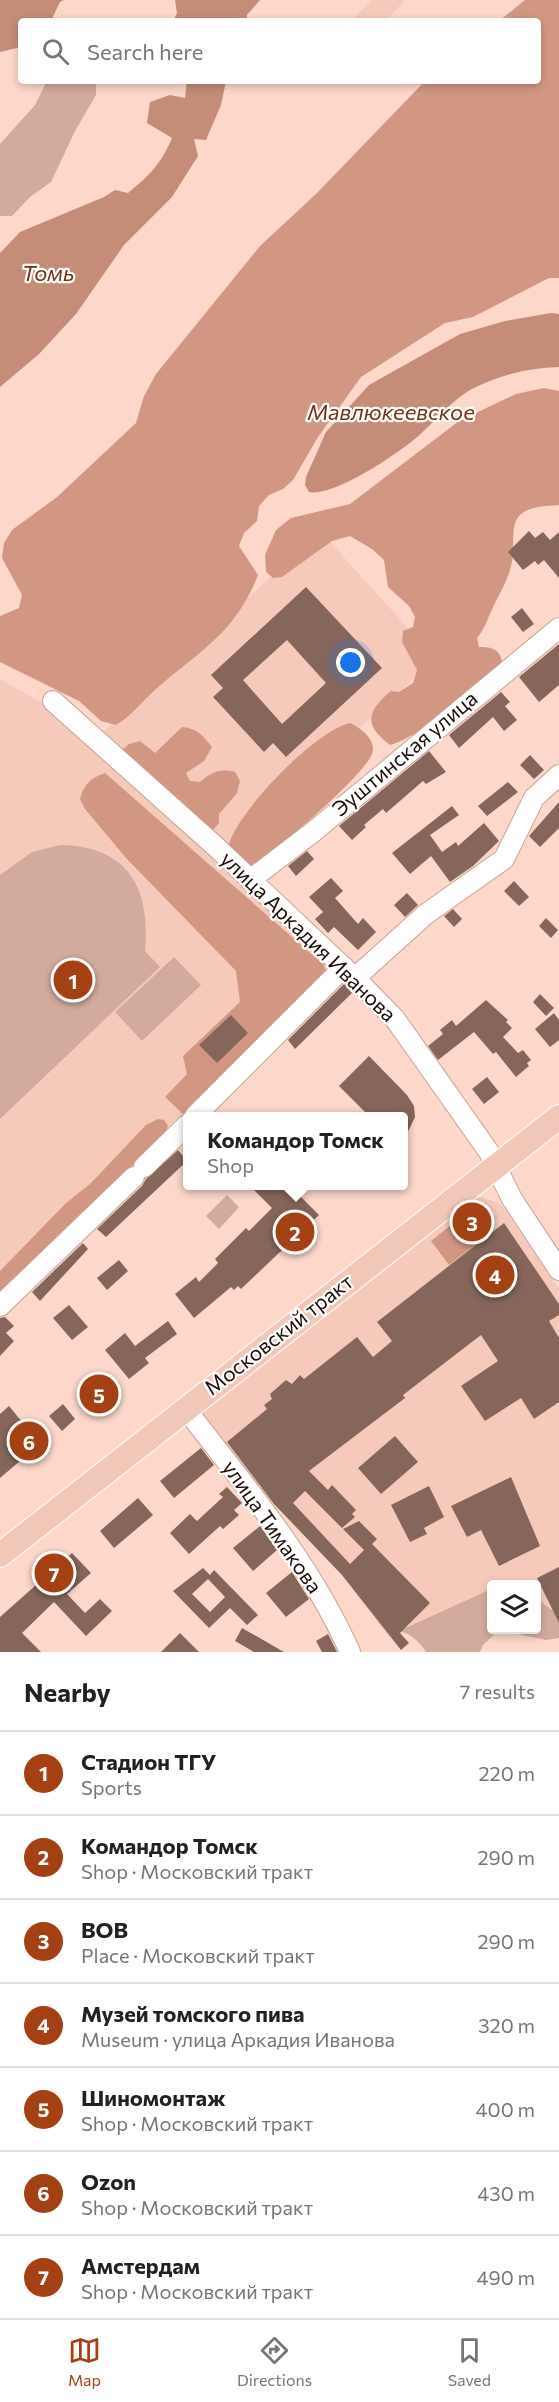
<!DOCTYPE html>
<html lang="en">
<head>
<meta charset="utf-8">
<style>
  :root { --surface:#fff; --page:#f6f6f6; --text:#202124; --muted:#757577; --line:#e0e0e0; --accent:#a54014 }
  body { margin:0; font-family:Commissioner,sans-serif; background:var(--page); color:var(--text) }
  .controls { position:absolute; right:18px; bottom:18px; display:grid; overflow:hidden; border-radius:6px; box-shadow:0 3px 9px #0003 }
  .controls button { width:54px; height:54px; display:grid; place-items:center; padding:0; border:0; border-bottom:2px solid var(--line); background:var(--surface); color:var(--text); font:30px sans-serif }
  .you { position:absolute; left:351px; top:663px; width:21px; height:21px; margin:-15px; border:4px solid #fff; border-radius:50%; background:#1a73e8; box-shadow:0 0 0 9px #1a73e833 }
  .badge { display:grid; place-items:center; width:39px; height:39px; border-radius:50%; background:var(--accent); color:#fff; font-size:20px; font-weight:700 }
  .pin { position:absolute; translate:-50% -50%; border:3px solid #fff; box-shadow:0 2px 6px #0006 }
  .popup { position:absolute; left:183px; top:1112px; width:225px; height:78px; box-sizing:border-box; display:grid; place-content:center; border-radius:6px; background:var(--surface); filter:drop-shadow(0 2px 4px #0005); font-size:20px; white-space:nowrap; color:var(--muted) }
  .popup b { font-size:22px; color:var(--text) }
  .popup::after { content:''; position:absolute; left:50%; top:100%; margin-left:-12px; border:12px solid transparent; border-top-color:var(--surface) }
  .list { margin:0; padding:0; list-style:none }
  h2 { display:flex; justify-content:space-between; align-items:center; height:78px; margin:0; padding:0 24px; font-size:26px }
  h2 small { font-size:20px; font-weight:400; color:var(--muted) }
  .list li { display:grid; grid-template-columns:39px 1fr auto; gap:18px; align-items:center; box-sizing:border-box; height:84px; padding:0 24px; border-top:2px solid var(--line) }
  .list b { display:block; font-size:22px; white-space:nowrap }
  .list p { margin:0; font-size:20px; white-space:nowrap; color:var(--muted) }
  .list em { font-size:20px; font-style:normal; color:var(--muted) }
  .icon { flex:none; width:33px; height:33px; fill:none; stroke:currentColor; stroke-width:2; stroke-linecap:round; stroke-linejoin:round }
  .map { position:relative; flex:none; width:559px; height:1652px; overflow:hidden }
  .search { position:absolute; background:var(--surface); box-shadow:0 3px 9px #0003; left:18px; right:18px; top:18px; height:66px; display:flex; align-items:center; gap:15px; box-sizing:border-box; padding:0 21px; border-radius:6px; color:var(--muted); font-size:22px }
  .sheet { height:666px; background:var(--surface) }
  nav { display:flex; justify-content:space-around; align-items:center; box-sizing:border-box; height:84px; border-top:2px solid var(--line); background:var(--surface); font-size:16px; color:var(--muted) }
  nav a { display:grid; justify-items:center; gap:3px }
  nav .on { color:var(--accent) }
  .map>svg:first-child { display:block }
  .built { fill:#f6caba }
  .green { fill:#d2ab9d }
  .forest { fill:#d19782 }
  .water { fill:#c58c78 }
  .building { fill:#86665b; fill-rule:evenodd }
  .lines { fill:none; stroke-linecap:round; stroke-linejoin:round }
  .minor-casing { stroke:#c6a396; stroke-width:22 }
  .major-casing { stroke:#fff; stroke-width:26 }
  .minor { stroke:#fff; stroke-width:20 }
  .major { stroke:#f1c7b8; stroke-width:24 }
  .labels { text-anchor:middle; stroke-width:4.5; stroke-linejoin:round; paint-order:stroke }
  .street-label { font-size:21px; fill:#1a0e0a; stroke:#fff }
  .water-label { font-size:22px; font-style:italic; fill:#763014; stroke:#fff }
</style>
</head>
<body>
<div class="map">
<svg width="559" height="1652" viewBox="0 0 559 1652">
  <rect width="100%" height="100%" fill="#fcd7ca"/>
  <path class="built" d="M372,0h33l-19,21h-36z
    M320,531l116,128 -211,190 -124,-115z
    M0,679l42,24 28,22 266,243 -336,332z
    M481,1197l15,5 7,5 56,82v318l-7,3 -15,-11 -1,-15h-19l-6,-3 -8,3h-11l-1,5 -102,48 -47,-62 -71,-74 -74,-91 278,-212z"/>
  <path class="green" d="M47,81h49v14l-21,36 -24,51 -21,15 -18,19h-12v-72l35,-39z
    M60,845c68,1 91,43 85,106l15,16 -160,152v-244l32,-23z
    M174,957l27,28 -59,56 -27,-29z
    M227,1195l12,12 -20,22 -13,-13z
    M491,1589l1,41h44l1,-31 15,11 7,-3v31l-13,2 -47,-10 -16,15 -3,7h-54c-7,-11 -15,-18 -27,-21z"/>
  <path class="forest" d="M525,0h34v278h-10l-76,39 -28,6 -84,54 -43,60 -25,43 -10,9 -14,6 -10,11 -2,15 -13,12 -5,13 19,29c-23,58 -56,74 -101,113 -14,12 -24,27 -41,37l-15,-4 -22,-20 -79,-39v-46l19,-8 3,-13 -20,-37 2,-15 8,-13 45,-33 79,-74 8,-27 12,-22 104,-128 57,-53 108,-112h113v-60h-39z
    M544,388l15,3v114c-12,1 -31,1 -40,11 -9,10 -4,33 -7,46 -4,18 -10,27 -18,43 -6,12 -8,22 -17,33l2,9c13,0 21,2 23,15 -28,26 -77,73 -112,83 -27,-20 -23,-34 1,-54l8,1 14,-9 4,-13 -15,-28 1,-11 10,-4 2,-10 -6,-11 -21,-19 -4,-27 -12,-11 -22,-13 -18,5 -50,36 -9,1 -7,-6 -1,-17 11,-25 15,-12 59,-14 109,-83 57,-27z
    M350,723c11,5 27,17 22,31 -8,22 -101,102 -124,113l-20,-19c7,-35 88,-118 122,-125z
    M182,727c15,1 21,9 30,20l-8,14 -18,12 4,8 10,1c11,-10 21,-14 35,-10l5,9 -3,12 -18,21v9l-7,8 -91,-80 8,-7 11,-3 15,12z
    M105,773l219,192 2,7 -4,6 -139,136 -18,-17 22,-23 -4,-18 57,-54 -4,-31 -110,-113 -41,-49 -5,-10c4,-15 11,-21 25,-26z
    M158,1119l6,1 4,6 -4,9 -164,159v-23l65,-67 26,-21 55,-58z
    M475,1211l17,21 -43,33 -18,-24 30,-24z"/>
  <path class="water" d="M0,0h64l-4,2 -9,19h-30v26l-21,5z
    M175,0h85l-13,15v6h-74l4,-8z
    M187,81h39l-5,24 -15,35 -12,-1 4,17 -26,41 -48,48 -48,69 -37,40 -39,33v-134l20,-21 84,-35 11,-7 13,3c22,-18 33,-29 44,-55l-25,-15 3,-21 20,-7 15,3z
    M551,313l8,1v53c-31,1 -61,8 -89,23 -23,14 -38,36 -59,52 -19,15 -78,55 -102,50l-4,-7 1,-8 20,-45 43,-47 91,-51 45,-13z"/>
  <path class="building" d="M529,531l6,7 8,-6 7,8 9,-8v46l-15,-18 -6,5 -3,-4 -12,9 -15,-18z
    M306,587l76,81 -96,89 -13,-14 -9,9 -51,-55 10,-9 -12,-13zM287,640l39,43 -44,41 -39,-44z
    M522,608l12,16 -11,8 -12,-15z
    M559,644v41l-20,17 -20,-25z
    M501,692l9,10 -5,4 12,14 -13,11 -11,-14 -34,31 -10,-13z
    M429,751l17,21 -20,12 -3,-3 -37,32 -3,-4 -19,16 2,2 -14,13 -13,-14z
    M530,755l14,15 -10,9 -14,-14z
    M508,782l10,10 -31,24 -9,-10z
    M559,802v26l-19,19 -11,-11z
    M452,806l7,9 -29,20 12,17 14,-10 2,4 26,-23 15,18 -26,25 -23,16 -19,-26 -21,18 -18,-21z
    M307,851l7,8 -18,17 -8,-10z
    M331,878l12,13 -8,7 23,26 5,-6 13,14 -18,18 -24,-23 -6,6 -13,-14 8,-7 -14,-15z
    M514,881l15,16 -10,9 -15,-15z
    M407,893l11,12 -13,12 -11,-12z
    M453,909l9,10 -8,8 -10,-11z
    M546,918l12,12 -7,8 -12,-12z
    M344,984l8,9 -57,56 -7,-9z
    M540,994l14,14 -8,8 -13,-14z
    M486,1000l22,20 -2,2 6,6 -9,9 15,16 5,-3 8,10 -4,3 2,3 -13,11 -20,-25 -3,2 -19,-22 -36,28 -10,-14 15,-12 -3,-4 12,-10 4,6z
    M554,1013l5,7v20l-9,7 -15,-18z
    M231,1015l17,18 -31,30 -18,-18z
    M369,1056l38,39 7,11 1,11 -12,25v-26h-34l-30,-30z
    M487,1077l12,15 -15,12 -12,-15z
    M178,1150l9,11 -81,76 -9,-8 45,-43 4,-7z
    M249,1185h55l-7,8 22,22 -78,74 -3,-3 -4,4 -3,-3 -37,31 -19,-24 21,-17 3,5 19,-19 -3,-4 31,-31 3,3 23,-23z
    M504,1223l55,81v11l-10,6 10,17v64l-25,17 -13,-21 -36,23 -24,-35 37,-25 -17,-26 -78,60 2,3 -96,73 19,19 4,-5 24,25 -4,4 3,3 -13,11 -37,-37 -12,12 57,61 14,-14 -21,-21 16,-8 18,18 -5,5 58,59 -30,30 9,10 -8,7 -59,-75 -68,-71 -47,-62 40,-33 -3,-4 8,-6 -2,-5 16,-14 6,4 8,-9 4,4 53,-42 16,20 19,-16 -15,-19z
    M83,1243l5,6 -48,52 -8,-9z
    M119,1260l9,11 -21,19 -10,-12z
    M69,1305l19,22 -16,13 -19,-22z
    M5,1317l9,9 -8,7 8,8 -14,15v-38z
    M168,1321l9,13 -32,24 4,5 -20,16 -24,-29 20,-17 10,13z
    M63,1404l12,15 -13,12 -13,-15z
    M9,1406l31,38 -40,34v-64z
    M395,1436l23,26 -37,32 -23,-26z
    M201,1448l13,17 -40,33 -14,-17z
    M511,1477l29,69 -41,20 -18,-36 -14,7 -16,-31z
    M429,1486l15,31 -20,11 3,6 -17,8 -19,-37z
    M227,1487l15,16 -8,7 5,5 -16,14 -3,-3 -31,28 -19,-21 20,-19 7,7 26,-24 -4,-3z
    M138,1498l15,17 -39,33 -14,-17z
    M260,1526l17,24 -24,21 -20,-23z
    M72,1553l19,20 -24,21 18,19 15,-14 12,12 -26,25 -32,-34 -32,31 19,19h-41v-35z
    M559,1567v56l-22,-45z
    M203,1568l7,7 4,-5 44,45 -11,10 -17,-17 -21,20 -36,-37zM208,1579l17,18 -15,15 -18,-18z
    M292,1572l17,27 -23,18 -20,-24z
    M242,1628l42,24h-30l-19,-11z
    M180,1633l19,19h-38z
    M328,1634l9,18h-15l-6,-11z"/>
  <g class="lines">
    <g class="minor-casing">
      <path id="minor" d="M53,701l162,145 140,132 40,41 94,133 23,47 47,71
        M250,880l63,-48 246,-204
        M355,978l71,-64 78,-55 30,-61 25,-23
        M195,1116l149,-149
        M144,1167l43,-42
        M0,1306l134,-129
        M185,1408c60,78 125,154 165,244"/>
    </g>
    <g class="major-casing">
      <path id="major" d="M0,1555l559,-438"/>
    </g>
    <use href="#minor" class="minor"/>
    <use href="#major" class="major"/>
  </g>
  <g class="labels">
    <g class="street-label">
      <text transform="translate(405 754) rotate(-40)" y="7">Эуштинская улица</text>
      <text transform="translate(308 937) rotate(44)" y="7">улица Аркадия Иванова</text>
      <text transform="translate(279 1335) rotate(-38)" y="7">Московский тракт</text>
      <text transform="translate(272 1527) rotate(55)" y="7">улица Тимакова</text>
    </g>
    <g class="water-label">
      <text x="48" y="281">Томь</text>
      <text x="391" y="420">Мавлюкеевское</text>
    </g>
  </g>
</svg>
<div class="controls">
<button><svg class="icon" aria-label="layers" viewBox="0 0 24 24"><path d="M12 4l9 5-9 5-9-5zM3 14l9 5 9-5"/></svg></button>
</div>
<div class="you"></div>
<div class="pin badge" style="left:73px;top:980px">1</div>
<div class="pin badge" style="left:295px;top:1232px">2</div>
<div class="popup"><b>Командор Томск</b>Shop</div>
<div class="pin badge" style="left:472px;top:1222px">3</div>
<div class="pin badge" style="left:495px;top:1275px">4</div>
<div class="pin badge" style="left:99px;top:1394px">5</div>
<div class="pin badge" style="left:29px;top:1441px">6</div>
<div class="pin badge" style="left:54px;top:1573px">7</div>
<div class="search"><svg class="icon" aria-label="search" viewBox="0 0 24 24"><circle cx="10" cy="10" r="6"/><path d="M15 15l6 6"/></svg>Search here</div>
</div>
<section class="sheet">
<h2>Nearby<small>7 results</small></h2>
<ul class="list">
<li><span class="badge">1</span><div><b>Стадион ТГУ</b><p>Sports</p></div><em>220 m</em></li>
<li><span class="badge">2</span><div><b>Командор Томск</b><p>Shop · Московский тракт</p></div><em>290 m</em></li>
<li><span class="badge">3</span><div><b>ВОВ</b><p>Place · Московский тракт</p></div><em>290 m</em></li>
<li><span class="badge">4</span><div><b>Музей томского пива</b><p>Museum · улица Аркадия Иванова</p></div><em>320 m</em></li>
<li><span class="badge">5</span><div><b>Шиномонтаж</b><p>Shop · Московский тракт</p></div><em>400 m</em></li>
<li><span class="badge">6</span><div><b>Ozon</b><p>Shop · Московский тракт</p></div><em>430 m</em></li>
<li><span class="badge">7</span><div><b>Амстердам</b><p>Shop · Московский тракт</p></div><em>490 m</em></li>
</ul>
</section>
<nav>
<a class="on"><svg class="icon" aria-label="map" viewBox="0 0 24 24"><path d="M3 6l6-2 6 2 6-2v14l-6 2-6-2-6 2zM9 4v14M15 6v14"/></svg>Map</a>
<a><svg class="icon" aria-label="directions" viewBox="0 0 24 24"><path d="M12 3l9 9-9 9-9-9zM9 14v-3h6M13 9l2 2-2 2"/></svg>Directions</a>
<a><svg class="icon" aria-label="saved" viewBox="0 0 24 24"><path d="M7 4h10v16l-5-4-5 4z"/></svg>Saved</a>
</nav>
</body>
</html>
